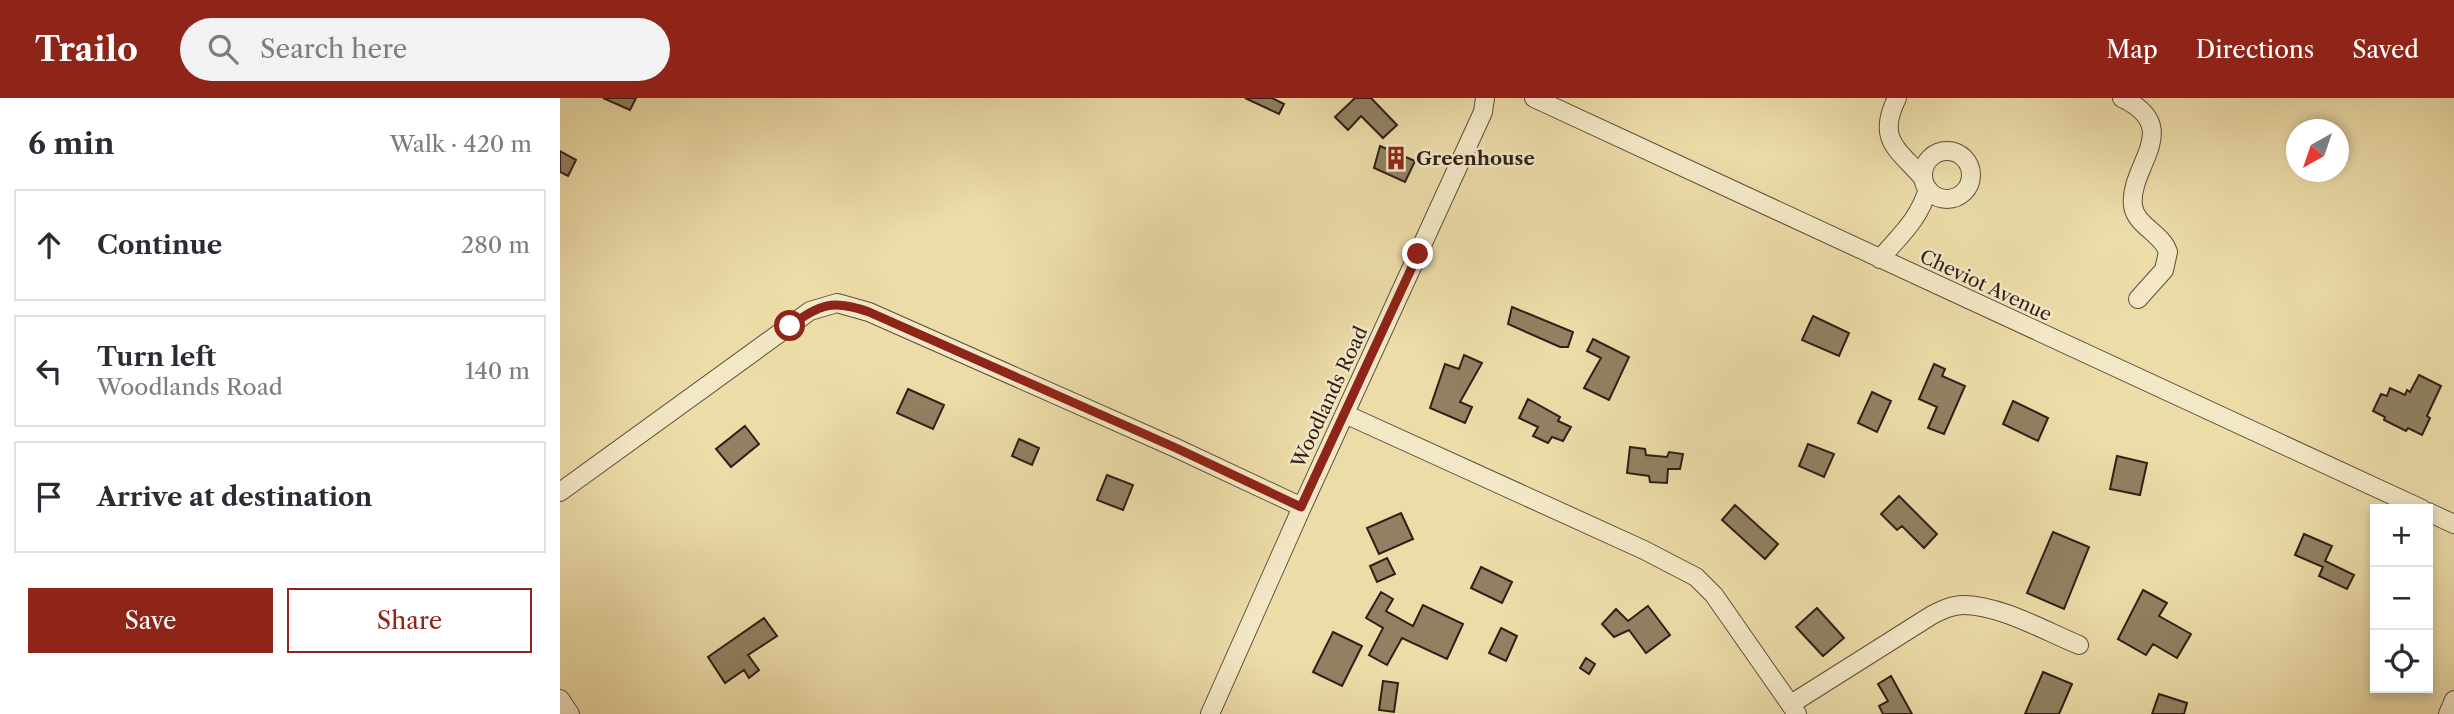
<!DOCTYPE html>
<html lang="en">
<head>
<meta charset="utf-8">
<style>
  :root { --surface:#fff; --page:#f2f2f3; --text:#2b2b33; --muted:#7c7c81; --line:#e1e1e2; --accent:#8f2418 }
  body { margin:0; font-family:"Libre Caslon Text",serif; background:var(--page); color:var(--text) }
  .controls { position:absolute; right:21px; bottom:21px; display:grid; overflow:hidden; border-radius:0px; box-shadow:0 4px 10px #0003 }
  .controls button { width:63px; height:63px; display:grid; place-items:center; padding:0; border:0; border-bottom:2px solid var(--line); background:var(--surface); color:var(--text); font:35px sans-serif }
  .compass { position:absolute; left:1726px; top:21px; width:63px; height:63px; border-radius:50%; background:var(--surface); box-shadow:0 4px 10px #0003; rotate:220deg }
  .stop { position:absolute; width:21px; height:21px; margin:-16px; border:5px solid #8f2418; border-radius:50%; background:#fff }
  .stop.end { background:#8f2418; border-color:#fff; box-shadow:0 2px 7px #0008 }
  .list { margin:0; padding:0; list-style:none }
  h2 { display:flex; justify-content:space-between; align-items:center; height:91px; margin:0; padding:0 28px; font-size:30px }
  h2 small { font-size:23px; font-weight:400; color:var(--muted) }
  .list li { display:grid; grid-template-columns:46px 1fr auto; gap:21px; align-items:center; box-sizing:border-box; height:112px; margin:0 14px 14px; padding:0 14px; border:2px solid var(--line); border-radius:0px }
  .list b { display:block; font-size:26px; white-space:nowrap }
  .list p { margin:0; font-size:23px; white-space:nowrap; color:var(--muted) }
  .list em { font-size:23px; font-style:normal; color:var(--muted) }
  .actions { display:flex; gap:14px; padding:21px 28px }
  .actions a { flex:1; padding:16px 0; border:2px solid var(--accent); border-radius:0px; text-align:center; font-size:24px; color:var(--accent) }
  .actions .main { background:var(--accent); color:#fff }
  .icon { flex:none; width:38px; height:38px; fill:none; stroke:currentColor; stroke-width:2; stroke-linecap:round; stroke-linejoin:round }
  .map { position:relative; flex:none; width:1894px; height:616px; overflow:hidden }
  header { display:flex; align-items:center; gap:42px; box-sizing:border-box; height:98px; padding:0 35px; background:var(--accent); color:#fff }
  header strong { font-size:33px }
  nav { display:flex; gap:38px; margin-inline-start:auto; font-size:24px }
  .search { width:490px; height:63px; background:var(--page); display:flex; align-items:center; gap:18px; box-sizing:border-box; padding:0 24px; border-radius:38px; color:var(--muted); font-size:26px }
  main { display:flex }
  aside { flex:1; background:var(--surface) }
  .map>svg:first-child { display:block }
  .building { fill:#918162; stroke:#2f1f17; stroke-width:2 }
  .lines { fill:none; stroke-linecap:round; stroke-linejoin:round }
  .minor-casing { stroke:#5e4e3b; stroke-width:20 }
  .minor { stroke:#f3e8c6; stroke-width:18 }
  .route { stroke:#8f2418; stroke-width:9 }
  .labels { text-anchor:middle; stroke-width:5; stroke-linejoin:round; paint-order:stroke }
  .poi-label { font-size:19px; font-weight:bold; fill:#2f1f17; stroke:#f3e8c6; text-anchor:start }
  .street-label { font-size:19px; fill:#2f1f17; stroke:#f3e8c6 }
</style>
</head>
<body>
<header>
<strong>Trailo</strong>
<div class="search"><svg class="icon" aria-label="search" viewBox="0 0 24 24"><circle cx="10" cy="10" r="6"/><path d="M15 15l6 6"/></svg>Search here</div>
<nav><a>Map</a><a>Directions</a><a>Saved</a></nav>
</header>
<main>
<aside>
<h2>6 min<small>Walk · 420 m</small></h2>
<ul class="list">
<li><svg class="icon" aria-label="ahead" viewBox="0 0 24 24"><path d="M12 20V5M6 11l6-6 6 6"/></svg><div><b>Continue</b></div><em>280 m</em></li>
<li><svg class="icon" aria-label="left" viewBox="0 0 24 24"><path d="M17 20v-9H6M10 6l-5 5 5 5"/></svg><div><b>Turn left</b><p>Woodlands Road</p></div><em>140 m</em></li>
<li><svg class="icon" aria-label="arrive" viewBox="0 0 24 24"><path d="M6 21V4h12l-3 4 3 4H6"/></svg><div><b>Arrive at destination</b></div></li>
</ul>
<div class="actions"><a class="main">Save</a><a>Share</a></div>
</aside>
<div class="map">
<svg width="1894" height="616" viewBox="0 0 1894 616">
  <rect width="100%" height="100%" fill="#ecdca8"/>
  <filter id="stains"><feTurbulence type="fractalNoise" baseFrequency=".00286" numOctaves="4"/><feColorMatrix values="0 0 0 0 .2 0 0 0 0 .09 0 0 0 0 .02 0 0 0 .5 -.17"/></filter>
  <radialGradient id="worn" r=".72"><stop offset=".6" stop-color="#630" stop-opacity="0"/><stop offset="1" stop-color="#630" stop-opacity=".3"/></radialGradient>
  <path class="building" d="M43,0h33l-6,12z
    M685,0h27l12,6 -5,10z
    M795,0h16l26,27 -14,13 -22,-22 -13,14 -13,-13z
    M820,48l35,15 -10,21 -31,-14z
    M0,53l16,9 -8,16 -8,-4z
    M952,209l61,25 -5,15h-8l-52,-23z
    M1253,218l36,17 -10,23 -37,-16z
    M1033,241l36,18 -20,43 -25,-12 17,-30 -14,-7z
    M904,257l18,8 -22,39 12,5 -7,16 -35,-15 15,-44 14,5z
    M1374,266l11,5 -3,7 23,10 -21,48 -16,-6 9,-21 -18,-8z
    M1859,277l22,11 -14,30 3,2 -8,17 -14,-7 -2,3 -22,-11 1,-3 -12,-6 8,-17 6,2 3,-8 15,7 2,-5 3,2z
    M348,291l36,16 -11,24 -36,-16z
    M1312,294l19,9 -14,31 -19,-9z
    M968,301l32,18 -2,4 13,6 -8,14 -11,-4 -4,6 -15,-7 5,-9 -19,-9z
    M1453,303l35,17 -10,23 -35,-17z
    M185,328l14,18 -28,23 -15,-18z
    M459,341l20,9 -7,17 -20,-9z
    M1248,346l26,10 -10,23 -25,-11z
    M1070,349l15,2 1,6 21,2 2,-5 14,2 -3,15h-12l-1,14 -17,-1 -1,-6 -22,-3z
    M1557,358l30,7 -7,32 -30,-6z
    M547,377l26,10 -10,25 -26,-10z
    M1339,398l38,38 -13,14 -22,-22 -5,4 -16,-16z
    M1175,407l43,39 -13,15 -43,-39z
    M841,415l12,26 -34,15 -12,-26z
    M1493,434l36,15 -25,62 -37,-16z
    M1744,436l28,12 -7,15 29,14 -7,14 -28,-13 4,-9 -28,-12z
    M827,460l8,16 -18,8 -7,-16z
    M921,469l31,15 -10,21 -31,-15z
    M1583,492l24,13 -8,13 32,18 -14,24 -24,-14 -7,11 -28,-16z
    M821,494l12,7 -7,12 27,15 10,-21 40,19 -16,35 -45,-21 -15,27 -18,-10 14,-27 -17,-10z
    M1088,508l22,29 -24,18 -17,-23 -15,7 -12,-13 14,-15 12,12z
    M1257,510l27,30 -21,18 -27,-29z
    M204,520l13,18 -29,19 11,15 -10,8 -5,-8 -19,13 -17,-26z
    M941,530l16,8 -11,25 -17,-8z
    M773,534l29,14 -20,40 -29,-14z
    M1026,560l9,6 -6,10 -9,-6z
    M1483,574l29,12 -13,30h-34z
    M1331,578l21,38h-29l-4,-8 9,-5 -10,-17z
    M823,583l15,2 -4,29 -15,-2z
    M1599,596l28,9 -3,11h-32z"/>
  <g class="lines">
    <g class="minor-casing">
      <path id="minor" d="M974,0l888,411
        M1337,0c-21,42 1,51 26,80
        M1562,0c63,30 6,68 11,108 3,20 29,27 35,46l-4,18 -26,29
        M1363 77a24 24 0 1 1 48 0a24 24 0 1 1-48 0Z
        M1320,161c21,-25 38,-38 48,-70
        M785,316l299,136 52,27 18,18 83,119
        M0,394l250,-181 27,-8 32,9 307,136 126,59
        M1868,414l26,12
        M0,601l10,15
        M1231,606l141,-89c10,-5 20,-10 31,-10 37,0 82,26 116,40
        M650,616l92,-207 181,-395 2,-14
        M1888,616l6,-14"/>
    </g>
    <use href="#minor" class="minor"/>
  </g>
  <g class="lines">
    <path class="route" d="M230,228c31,-22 42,-27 79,-14l307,136 125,59 117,-253"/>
  </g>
  <defs>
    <g id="building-bare" transform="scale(1.89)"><path d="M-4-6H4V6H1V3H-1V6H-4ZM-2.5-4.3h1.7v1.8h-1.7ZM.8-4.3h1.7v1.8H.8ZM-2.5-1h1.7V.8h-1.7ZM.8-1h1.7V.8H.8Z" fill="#8f2418" stroke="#f3e8c6" stroke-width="2.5" paint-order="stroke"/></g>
  </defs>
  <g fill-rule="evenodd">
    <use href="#building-bare" x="836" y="60"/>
  </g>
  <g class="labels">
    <g class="poi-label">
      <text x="856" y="67">Greenhouse</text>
    </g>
    <g class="street-label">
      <text transform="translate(1426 187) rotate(25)" y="7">Cheviot Avenue</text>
      <text transform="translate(769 299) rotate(-65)" y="7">Woodlands Road</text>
    </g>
  </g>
  <rect width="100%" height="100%" filter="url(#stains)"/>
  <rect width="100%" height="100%" fill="url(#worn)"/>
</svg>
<div class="controls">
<button>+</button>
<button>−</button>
<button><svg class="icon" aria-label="locate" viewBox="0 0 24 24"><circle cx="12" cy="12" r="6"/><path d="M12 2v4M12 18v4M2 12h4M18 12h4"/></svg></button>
</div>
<svg class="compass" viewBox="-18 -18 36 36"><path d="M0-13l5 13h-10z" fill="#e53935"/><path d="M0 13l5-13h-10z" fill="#7c7c81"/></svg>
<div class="stop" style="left:230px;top:228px"></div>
<div class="stop end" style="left:858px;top:156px"></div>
</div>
</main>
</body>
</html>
